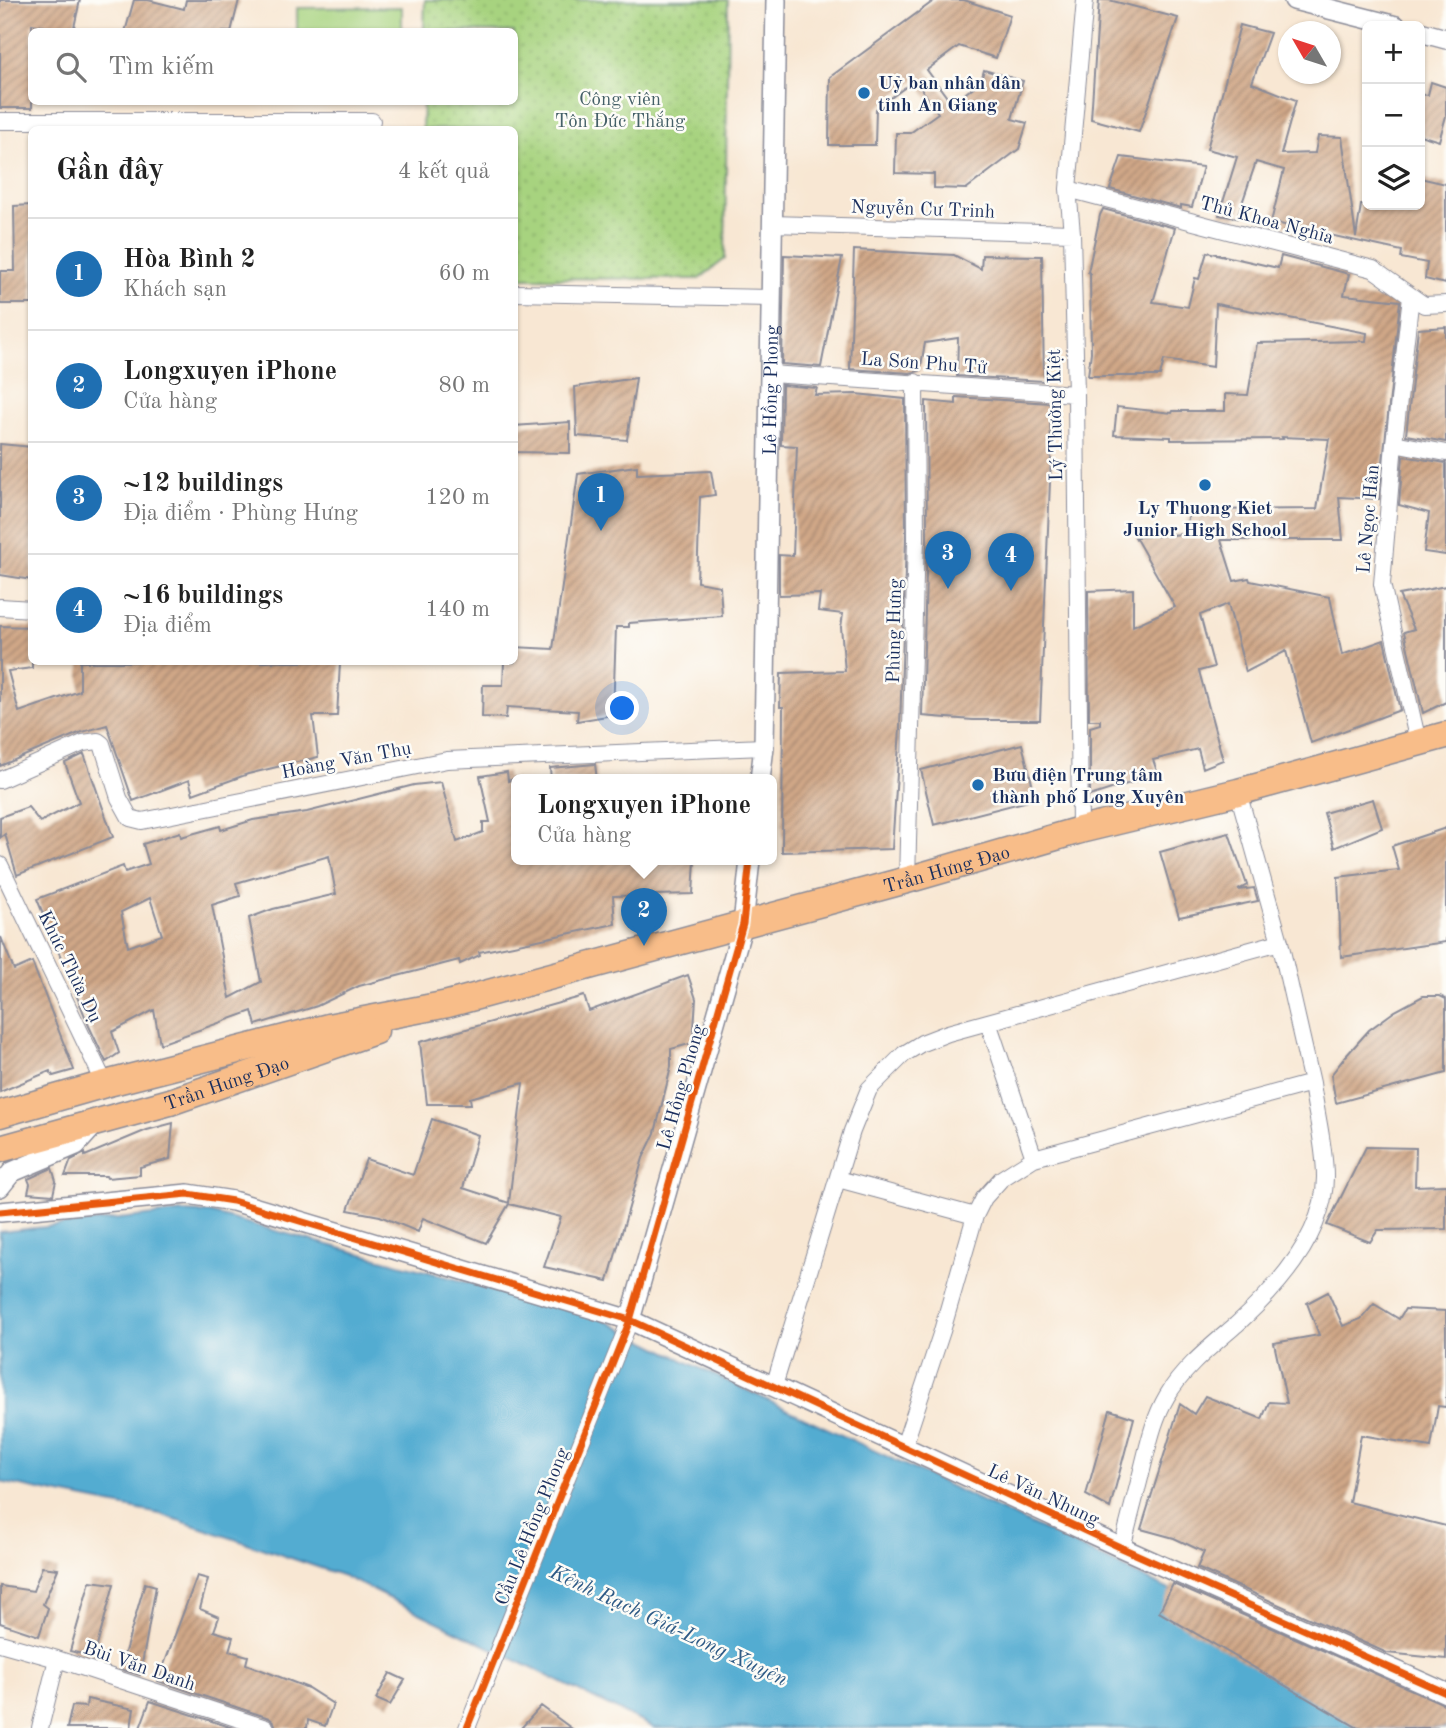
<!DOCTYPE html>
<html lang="vi">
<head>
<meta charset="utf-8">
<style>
  :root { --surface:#fff; --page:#f2f2f2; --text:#222; --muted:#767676; --line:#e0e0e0; --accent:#1f6fb2 }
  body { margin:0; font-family:"Old Standard TT",serif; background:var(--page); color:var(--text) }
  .controls { position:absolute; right:21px; top:21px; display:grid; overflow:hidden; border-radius:10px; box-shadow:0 2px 5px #0004 }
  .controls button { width:63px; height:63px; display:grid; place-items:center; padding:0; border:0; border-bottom:2px solid var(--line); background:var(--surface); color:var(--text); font:35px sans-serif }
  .compass { position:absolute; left:1278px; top:21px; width:63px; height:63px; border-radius:50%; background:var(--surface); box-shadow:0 2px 5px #0004; rotate:309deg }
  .you { position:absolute; left:623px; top:709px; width:24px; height:24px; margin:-18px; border:5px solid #fff; border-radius:50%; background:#1a73e8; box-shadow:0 0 0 10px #1a73e833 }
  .badge { display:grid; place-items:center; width:46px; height:46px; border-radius:50%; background:var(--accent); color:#fff; font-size:23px; font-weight:700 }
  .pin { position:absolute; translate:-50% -58px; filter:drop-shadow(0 2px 4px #0008) }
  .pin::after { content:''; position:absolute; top:37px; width:24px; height:21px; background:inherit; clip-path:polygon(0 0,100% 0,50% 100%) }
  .popup { position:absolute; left:511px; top:774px; width:266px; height:91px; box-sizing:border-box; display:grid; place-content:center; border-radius:10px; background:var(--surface); filter:drop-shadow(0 2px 5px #0005); font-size:23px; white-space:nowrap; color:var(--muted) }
  .popup b { font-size:26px; color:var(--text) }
  .popup::after { content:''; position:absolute; left:50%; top:100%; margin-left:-14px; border:14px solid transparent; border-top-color:var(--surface) }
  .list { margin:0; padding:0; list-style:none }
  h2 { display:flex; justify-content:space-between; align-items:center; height:91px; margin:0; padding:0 28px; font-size:30px }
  h2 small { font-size:23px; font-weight:400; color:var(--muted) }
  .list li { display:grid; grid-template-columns:46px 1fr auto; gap:21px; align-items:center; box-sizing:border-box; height:112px; padding:0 28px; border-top:2px solid var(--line) }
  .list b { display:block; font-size:26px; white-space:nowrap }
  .list p { margin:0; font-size:23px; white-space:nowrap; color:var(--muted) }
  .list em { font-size:23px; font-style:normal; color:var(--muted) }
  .icon { flex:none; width:38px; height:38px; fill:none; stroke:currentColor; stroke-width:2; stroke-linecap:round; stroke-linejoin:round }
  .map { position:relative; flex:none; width:1446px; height:1728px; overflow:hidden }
  .search { position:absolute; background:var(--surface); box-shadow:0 2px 5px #0004; left:28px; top:28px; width:490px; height:77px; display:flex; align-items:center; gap:18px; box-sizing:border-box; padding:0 24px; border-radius:10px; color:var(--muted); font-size:26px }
  .panel { position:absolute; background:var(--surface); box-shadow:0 2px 5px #0004; left:28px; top:126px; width:490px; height:539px; border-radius:10px }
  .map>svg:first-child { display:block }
  .grass { fill:#a7d37f; stroke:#61816e; stroke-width:2 }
  .park { fill:url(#park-dots); stroke:#61816e; stroke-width:2 }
  .water { fill:#53acd1; stroke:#376e98; stroke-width:2 }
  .building { fill:url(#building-hatch); fill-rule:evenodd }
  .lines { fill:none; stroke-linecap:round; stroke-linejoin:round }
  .minor-casing { stroke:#8a8b98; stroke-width:18 }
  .tertiary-casing { stroke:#8a8b98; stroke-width:22 }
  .trunk-casing { stroke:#8a8b98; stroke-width:29 }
  .minor { stroke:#fff; stroke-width:16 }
  .tertiary { stroke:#fff; stroke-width:19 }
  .trunk { stroke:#f8bd89; stroke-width:26 }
  .cycleway-casing { stroke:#fdfcf7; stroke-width:11 }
  .cycleway { stroke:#e8590c; stroke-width:7 }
  .poi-dot { fill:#1f6fb2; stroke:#fdfcf7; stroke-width:2.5 }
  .labels { text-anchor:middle; stroke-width:5; stroke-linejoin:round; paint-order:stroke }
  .poi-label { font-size:19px; font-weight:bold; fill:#1b2f5e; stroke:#fdfcf7; text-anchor:start }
  .park-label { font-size:19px; fill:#456068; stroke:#fdfcf7 }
  .street-label { font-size:19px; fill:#1b2f5e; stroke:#fdfcf7 }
  .water-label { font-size:21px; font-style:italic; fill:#2f5b86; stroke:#fdfcf7 }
</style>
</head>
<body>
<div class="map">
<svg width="1446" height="1728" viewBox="0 0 1446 1728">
  <defs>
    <pattern id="park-dots" width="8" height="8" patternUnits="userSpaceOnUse" patternTransform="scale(1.75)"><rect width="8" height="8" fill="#a7d37f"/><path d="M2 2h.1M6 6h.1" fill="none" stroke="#8fb570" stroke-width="1.8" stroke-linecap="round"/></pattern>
    <pattern id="building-hatch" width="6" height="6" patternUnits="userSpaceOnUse" patternTransform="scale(1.75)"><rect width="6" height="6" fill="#d0a787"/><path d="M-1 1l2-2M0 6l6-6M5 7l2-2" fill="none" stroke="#a88872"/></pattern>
  </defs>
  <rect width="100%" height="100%" fill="#fdfcf7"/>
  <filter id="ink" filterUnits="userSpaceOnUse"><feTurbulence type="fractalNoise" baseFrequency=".0143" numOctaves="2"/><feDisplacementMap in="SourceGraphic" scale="14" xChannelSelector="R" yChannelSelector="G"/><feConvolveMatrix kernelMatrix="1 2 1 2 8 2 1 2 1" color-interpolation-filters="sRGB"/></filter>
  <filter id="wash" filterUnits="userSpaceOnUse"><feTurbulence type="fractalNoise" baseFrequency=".00686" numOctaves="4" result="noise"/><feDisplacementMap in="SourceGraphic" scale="28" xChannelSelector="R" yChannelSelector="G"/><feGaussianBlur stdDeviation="1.57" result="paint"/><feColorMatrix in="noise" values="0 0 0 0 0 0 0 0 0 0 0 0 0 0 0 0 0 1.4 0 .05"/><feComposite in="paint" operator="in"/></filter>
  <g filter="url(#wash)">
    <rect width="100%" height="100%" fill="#f8e7d3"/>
    <path class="grass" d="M402,7v24h-105v-23z"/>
    <path class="park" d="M425,0h303l-3,259 -26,20 -184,-1 -1,-148 -92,-1 1,-27h91v-70l-90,-1z"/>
    <path class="water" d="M182,1212l28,1 390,105 89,45 722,341 35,24h-792l-310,-152 -184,-62 -160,-32v-250z"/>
    <g id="blocks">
      <path class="building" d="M0,0h80l-7,32 -41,-8v84h-32z
        M134,0h14l36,9 2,-9h53l-8,32h-106z
        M935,0h29l46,15 -14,43 -37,-12 -32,24 25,34 29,-23 3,-11 39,11 -11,38 15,4 -8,26 -53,40 -32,-1v-14l-39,-1 1,-40h14l28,-20 -23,-33 -39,29 -1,36h-46l1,-68z
        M1099,0h10l69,18 -39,114 -48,-13z
        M1240,25l30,8 -18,50 44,17 -15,54 34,-1 3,-17 24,1 14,100 5,-32h59v-27l26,6v100l-21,-5 2,-16 -26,-5 1,-7 -131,-29 13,-52 -28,-8 -19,56 -18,-3 18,-58 -30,-8z
        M1431,82l15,5v29l-7,25 -19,-6v-41l8,1z
        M1121,157l82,10 -11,40 -11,-2v3l-71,-19z
        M32,205v99h-32v-33h15l-1,-65z
        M1103,209l72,19 -22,74 35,5 7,-29 4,1 8,-27 71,16 3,-12 68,18 -5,21 56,6 -21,198 -40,-2 4,43h-122l13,41 15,-3 1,3 80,16 12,58 42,-15 16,70 -89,33 -25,-92 -40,21 -18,-68 -28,11 14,52 -15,4 24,89 -20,8 -5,-19 -45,11 5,14 -68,22v-69l10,-3v-4h-11l-1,-129 45,-2v37l42,-19 -40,-70 51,-3 3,-24 128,-1 12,-70 -47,-2 1,2 -112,1v-3l-57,-2 3,-28 55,6 1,-2h52v-17l23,1 9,-52 109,-2 1,-8 -151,-29 -3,63 -49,-7 -4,16h-72l3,-24 -1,-79 -2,-1 12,-57z
        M854,250l100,5 27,14 1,-14 60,1 2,125 -87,-5 1,-38 -33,5 -5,28 -10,2 -60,-4z
        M784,255l58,3 -21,109 -39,-3z
        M1446,327v115l-40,-7 12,-106z
        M636,378l-9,62 -50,-4 -2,-49z
        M782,385l35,3 -2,7 41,-1 49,5 1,139 -6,190 -8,121 -110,3 1,-145h-3l1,-34 64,-2 -4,-44 2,-13 -25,-3 2,-17 -41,1v-40l14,1 4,-110 -16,-1z
        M956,397l94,6 1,55 -11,262h-67l-51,-4 5,-178 -1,-137 30,3z
        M570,422v31l-56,-1v-26z
        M0,444l32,3v133l-32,-5z
        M1403,456l43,7v92l-22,-3 5,-39 -30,-8z
        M637,466v8l74,-3 4,24 -15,2 -3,85 23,4 2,30 -93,7v4h-13l-3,88 -36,6 1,-10 -71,-4 -1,11 -24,-1 1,-32h20l1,-23h10v-15l39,2 25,-175z
        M1446,586v116l-23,11 -19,-81 10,-3 -15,-34z
        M0,626l32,1v41l-24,3 11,41 61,-21v-29h237l23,1 -3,53h-24l5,41 -70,17 -55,20 -4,-14 -56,21 -26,-76 -28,8 -79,33z
        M1022,744l14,55 -102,26 -13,-55z
        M84,754l29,83 -96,38 -12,-41 -5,4v-21l28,-10 12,15 39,-20 -14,-39z
        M595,764l2,16h-46l-1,-12z
        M507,772l1,9 8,-3v82h179l-2,34 -80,2 2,28 -136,28 1,3 -20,9 -1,-4 -100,26 -42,20 -61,19 -4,-14 -92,33 -6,-34 -42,22 7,21 -13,9 -17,-36 -52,-127 86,-33 2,6 24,-8 -6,-20 37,-12 1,5 39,-11 1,4 32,-10 54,-8 107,-27 27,-3 16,60 26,-10v-10h7l-10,-46zM329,856l7,38 -63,15 -24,9 12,64 -31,16 -18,-93 28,-9 -4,-13zM150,898l12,37 -34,12 -7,-35z
        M1373,799l9,29 -48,20 -10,-35z
        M1446,828v114l-105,15 -3,-80 61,-7 -7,-24z
        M1229,833l18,52 -9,5 16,-2 4,13 -79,16 -19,-65z
        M1,937l13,33 18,-8 42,108 -21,6 -3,-5 -50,21z
        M688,975l8,24 -3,44 -22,6v18l-16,66 -12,25 -35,123 -64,-14 17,-50 -52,-13 -23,39 -63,-25 -5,14 -38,-16 -32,-6 18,-51 47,16 19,-56 46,16 -15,53 46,15 14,-120 -53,15 1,6h-44l-7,-62 164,-46 5,15z
        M1423,996h17l6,3v74l-110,30 -5,-28 15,-19 23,-26 26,-19z
        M173,1123l-3,36 -30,8v8l-33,3 -1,-2h-41l6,-16 14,-7v3l62,-26z
        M1366,1147l50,1 -1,38 31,-1v44l-68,1 -8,12 -43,-17z
        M52,1168l4,13 -3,14 -25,-2 2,-9 -2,-5z
        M1328,1292l15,34 18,-7 13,-15 25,15 6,-10 41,2v96l-8,-1 -7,41 -70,-12 -12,67 97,24v133l-59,-6 -190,-85 7,-16 -30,-14 -33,-9 39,-125 14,10 11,-18 57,23 7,-17 18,1 -13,-60 45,-8 -12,-32z
        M1110,1410l24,8 -24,90 -24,-13z
        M42,1567l16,2 -15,35 5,4 -9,28 -39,-13v-37l33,5z
        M197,1576l11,3 -8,30 19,8 -5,14 19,6 -4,14 19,5 -2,8 62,24 25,16 -8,22 -17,-6 -1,8h-31l-2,-6 -5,-4 -111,-37z
        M90,1581l24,3 -20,73 -24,-6z
        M145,1583l11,3 -16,89 -20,-6z
        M1173,1584l273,121v23h-88l-199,-116z
        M390,1673l15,7 -15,25 -14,-6z
        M87,1699l47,10 -3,19h-64l5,-22 14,1z
        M150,1701l83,27h-93z
        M541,1706l30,22h-50z"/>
    </g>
  </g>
  <g filter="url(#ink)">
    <use href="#blocks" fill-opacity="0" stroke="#8a8b98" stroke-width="2"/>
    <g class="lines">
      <g class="minor-casing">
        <path id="minor" d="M0,121h372
          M1068,189l305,80 51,36 22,-1
          M772,224l300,9
          M514,293l257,5
          M1411,296l-17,147 -12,141 36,158
          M770,374l306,20
          M1394,443l52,10
          M0,607l32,2
          M0,780l83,-37 15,-2 4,3 17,54 11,20 12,3 305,-61 317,-13
          M1080,830l-4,-436 -4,-161 -4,-44 17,-189
          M0,865l105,219
          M907,880l9,-342 -1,-156
          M1034,1158l-46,-136 292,-80
          M838,1179l137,37
          M774,1386l78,-255 17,-42 35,-35 18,-11 26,-10 40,-11
          M904,1446l38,-115 33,-115 9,-18 17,-19 33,-21 278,-75 -32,-141 -42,-150
          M1122,1548c7,-27 14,-55 21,-82 6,-24 11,-48 24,-70 16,-28 46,-51 70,-72 40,-36 88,-89 88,-147 0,-31 -9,-63 -13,-94
          M0,1643l57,16 209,69
          M40,1728l17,-69
          M467,1728l163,-408"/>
      </g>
      <g class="tertiary-casing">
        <g id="tertiary">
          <path d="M1294,0l102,26"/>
          <path d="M1420,32l26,7"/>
          <path id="s1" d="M760,780l4,-33 12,-747"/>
          <path d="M0,1187l12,-15 64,-27 20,-22"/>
          <path d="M0,1212l188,-18 45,7 397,119 492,228 324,145"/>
          <path d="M630,1320l113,-396 7,-64"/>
        </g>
      </g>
      <g class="trunk-casing">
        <g id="trunk">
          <path id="s2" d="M0,1114l105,-30 223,-57 120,-23 459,-124 173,-50 158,-38 208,-57"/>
          <path id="s3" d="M0,1149l170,-47 205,-71"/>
        </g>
      </g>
      <use href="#minor" class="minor"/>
      <use href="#tertiary" class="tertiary"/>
      <use href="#trunk" class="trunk"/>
      <g class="cycleway-casing">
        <path id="cycleway" d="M0,1212l188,-18 45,7 397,119 492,228 324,145
          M467,1728l163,-408 113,-396 7,-64"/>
      </g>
      <use href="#cycleway" class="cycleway"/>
    </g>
  </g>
  <g class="poi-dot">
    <circle cx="864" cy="93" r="7"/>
    <circle cx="1205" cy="485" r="7"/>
    <circle cx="978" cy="785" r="7"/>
  </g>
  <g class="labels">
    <g class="poi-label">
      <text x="878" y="89">Uỷ ban nhân dân<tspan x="878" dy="22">tỉnh An Giang</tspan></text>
      <text x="1205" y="514" text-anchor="middle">Ly Thuong Kiet<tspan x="1205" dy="22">Junior High School</tspan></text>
      <text x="992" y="781">Bưu điện Trung tâm<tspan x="992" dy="22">thành phố Long Xuyên</tspan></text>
    </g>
    <g class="park-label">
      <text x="620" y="105">Công viên<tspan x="620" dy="22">Tôn Đức Thắng</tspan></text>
    </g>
    <g class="street-label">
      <text transform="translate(923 208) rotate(2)" y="7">Nguyễn Cư Trinh</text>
      <text transform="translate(1267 219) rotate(15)" y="7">Thủ Khoa Nghĩa</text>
      <text transform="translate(924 362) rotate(4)" y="7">La Sơn Phu Tử</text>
      <text dy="7" stroke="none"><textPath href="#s1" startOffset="390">Lê Hồng Phong</textPath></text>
      <text transform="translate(1054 415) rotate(-91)" y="7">Lý Thường Kiệt</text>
      <text transform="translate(1367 519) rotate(-85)" y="7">Lê Ngọc Hân</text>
      <text transform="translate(893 631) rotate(-89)" y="7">Phùng Hưng</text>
      <text transform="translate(346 759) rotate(-11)" y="7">Hoàng Văn Thụ</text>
      <text dy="7" stroke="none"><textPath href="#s2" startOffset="978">Trần Hưng Đạo</textPath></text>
      <text transform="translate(71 966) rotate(64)" y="7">Khúc Thừa Dụ</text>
      <text dy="7" stroke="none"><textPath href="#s3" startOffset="236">Trần Hưng Đạo</textPath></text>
      <text transform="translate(680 1087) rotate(-74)" y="7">Lê Hồng Phong</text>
      <text transform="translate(1044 1494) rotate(25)" y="7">Lê Văn Nhung</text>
      <text transform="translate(531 1526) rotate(-68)" y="7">Cầu Lê Hồng Phong</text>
      <text transform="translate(140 1665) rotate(19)" y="7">Bùi Văn Danh</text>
    </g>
    <g class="water-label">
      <text transform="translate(669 1625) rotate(25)" y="7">Kênh Rạch Giá-Long Xuyên</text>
    </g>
  </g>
</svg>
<div class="controls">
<button>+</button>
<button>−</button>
<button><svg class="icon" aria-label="layers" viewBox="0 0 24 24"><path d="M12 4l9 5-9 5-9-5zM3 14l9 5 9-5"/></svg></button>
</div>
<svg class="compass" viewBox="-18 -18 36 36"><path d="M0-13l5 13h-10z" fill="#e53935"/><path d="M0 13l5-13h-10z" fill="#767676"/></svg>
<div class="you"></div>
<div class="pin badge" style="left:601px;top:531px">1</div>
<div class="pin badge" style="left:644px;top:946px">2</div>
<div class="popup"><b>Longxuyen iPhone</b>Cửa hàng</div>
<div class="pin badge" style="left:948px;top:589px">3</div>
<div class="pin badge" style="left:1011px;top:591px">4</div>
<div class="search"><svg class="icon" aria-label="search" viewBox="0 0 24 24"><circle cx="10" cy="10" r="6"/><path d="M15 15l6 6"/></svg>Tìm kiếm</div>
<section class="panel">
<h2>Gần đây<small>4 kết quả</small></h2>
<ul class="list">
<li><span class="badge">1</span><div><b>Hòa Bình 2</b><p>Khách sạn</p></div><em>60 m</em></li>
<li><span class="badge">2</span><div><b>Longxuyen iPhone</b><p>Cửa hàng</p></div><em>80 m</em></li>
<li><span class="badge">3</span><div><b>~12 buildings</b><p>Địa điểm · Phùng Hưng</p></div><em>120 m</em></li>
<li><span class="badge">4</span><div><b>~16 buildings</b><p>Địa điểm</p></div><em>140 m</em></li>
</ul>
</section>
</div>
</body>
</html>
